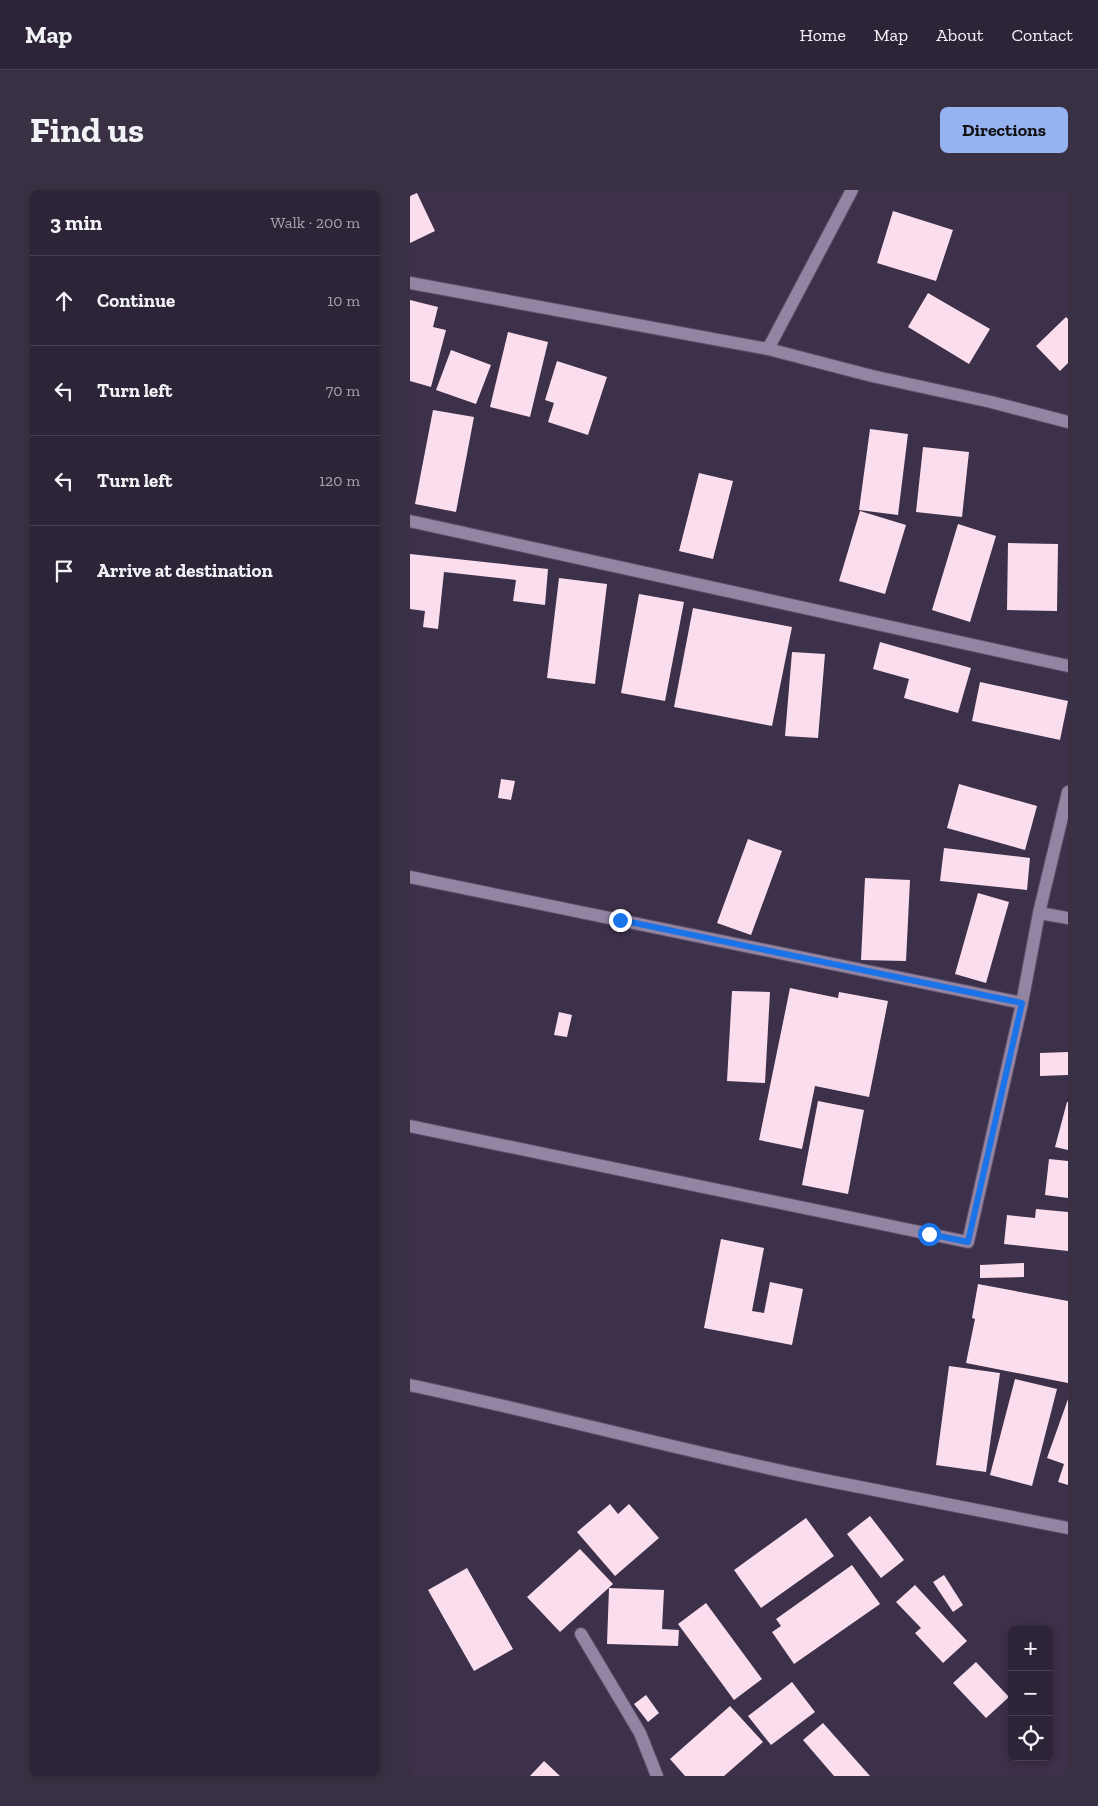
<!DOCTYPE html>
<html lang="en">
<head>
<meta charset="utf-8">
<style>
  :root { --surface:#2e2438; --page:#3a3043; --text:#f1f3f6; --muted:#a7a4ae; --line:#494153; --accent:#95b2f1 }
  body { margin:0; font-family:"Zilla Slab",serif; background:var(--page); color:var(--text) }
  .controls { position:absolute; right:15px; bottom:15px; display:grid; overflow:hidden; border-radius:8px; box-shadow:0 2px 8px #0003 }
  .controls button { width:45px; height:45px; display:grid; place-items:center; padding:0; border:0; border-bottom:1px solid var(--line); background:var(--surface); color:var(--text); font:25px sans-serif }
  .stop { position:absolute; width:15px; height:15px; margin:-11px; border:4px solid #1a73e8; border-radius:50%; background:#fff }
  .stop.end { background:#1a73e8; border-color:#fff; box-shadow:0 1px 5px #0008 }
  .list { margin:0; padding:0; list-style:none }
  h2 { display:flex; justify-content:space-between; align-items:center; height:65px; margin:0; padding:0 20px; font-size:21px }
  h2 small { font-size:16px; font-weight:400; color:var(--muted) }
  .list li { display:grid; grid-template-columns:32px 1fr auto; gap:15px; align-items:center; box-sizing:border-box; height:90px; padding:0 20px; border-top:1px solid var(--line) }
  .list b { display:block; font-size:19px; white-space:nowrap }
  .list em { font-size:16px; font-style:normal; color:var(--muted) }
  .icon { flex:none; width:28px; height:28px; fill:none; stroke:currentColor; stroke-width:2; stroke-linecap:round; stroke-linejoin:round }
  .map { position:relative; flex:none; width:658px; height:1586px; overflow:hidden; border-radius:8px }
  header { display:flex; align-items:center; gap:30px; box-sizing:border-box; height:70px; padding:0 25px; background:var(--surface); border-bottom:1px solid var(--line) }
  header strong { font-size:24px }
  nav { display:flex; gap:28px; margin-inline-start:auto; font-size:18px }
  .intro { display:flex; align-items:center; justify-content:space-between; box-sizing:border-box; height:120px; padding:0 30px }
  h1 { margin:0; font-size:35px }
  .button { padding:12px 22px; border-radius:8px; background:var(--accent); color:#111; font-size:18px; font-weight:700 }
  main { display:flex; gap:30px; padding:0 30px }
  aside { flex:1; background:var(--surface); border-radius:8px; box-shadow:0 2px 8px #0003 }
  .map>svg:first-child { display:block }
  .building { fill:#fbdeed }
  .lines { fill:none; stroke-linecap:round; stroke-linejoin:round }
  .minor-casing { stroke:#594e65; stroke-width:14 }
  .minor { stroke:#9284a2; stroke-width:12 }
  .route { stroke:#1a73e8; stroke-width:6 }
</style>
</head>
<body>
<header>
<strong>Map</strong>
<nav><a>Home</a><a>Map</a><a>About</a><a>Contact</a></nav>
</header>
<div class="intro"><h1>Find us</h1><a class="button">Directions</a></div>
<main>
<aside>
<h2>3 min<small>Walk · 200 m</small></h2>
<ul class="list">
<li><svg class="icon" aria-label="ahead" viewBox="0 0 24 24"><path d="M12 20V5M6 11l6-6 6 6"/></svg><div><b>Continue</b></div><em>10 m</em></li>
<li><svg class="icon" aria-label="left" viewBox="0 0 24 24"><path d="M17 20v-9H6M10 6l-5 5 5 5"/></svg><div><b>Turn left</b></div><em>70 m</em></li>
<li><svg class="icon" aria-label="left" viewBox="0 0 24 24"><path d="M17 20v-9H6M10 6l-5 5 5 5"/></svg><div><b>Turn left</b></div><em>120 m</em></li>
<li><svg class="icon" aria-label="arrive" viewBox="0 0 24 24"><path d="M6 21V4h12l-3 4 3 4H6"/></svg><div><b>Arrive at destination</b></div></li>
</ul>
</aside>
<div class="map">
<svg width="658" height="1586" viewBox="0 0 658 1586">
  <rect width="100%" height="100%" fill="#3d304a"/>
  <path class="building" d="M7,3l18,38 -25,12v-47z
    M483,21l60,19 -17,51 -59,-18z
    M518,103l62,36 -21,35 -61,-37z
    M0,110l28,7 -5,20 13,3 -15,57 -21,-6z
    M656,127l2,2v44l-8,8 -24,-25z
    M98,142l40,10 -18,75 -40,-10z
    M41,160l40,15 -15,39 -40,-14z
    M147,171l50,16 -19,58 -40,-13 6,-19 -9,-3z
    M23,220l41,7 -18,95 -41,-8z
    M460,239l38,5 -10,81 -39,-5z
    M513,257l46,5 -7,65 -46,-5z
    M289,283l34,8 -20,78 -34,-8z
    M450,321l46,14 -21,69 -46,-13z
    M548,334l38,12 -26,86 -38,-12z
    M598,353l50,1 -1,67 -50,-1z
    M0,364l138,15 -3,36 -32,-4 3,-21 -72,-8 -6,57 -15,-2 2,-16 -15,-2z
    M149,388l48,6 -12,100 -48,-6z
    M229,404l45,8 -19,99 -44,-8z
    M283,418l99,19 -20,99 -98,-19z
    M470,452l91,26 -13,45 -54,-15 5,-19 -36,-10z
    M382,462l33,2 -7,84 -33,-2z
    M570,492l88,19 -8,39 -88,-19z
    M91,589l14,2 -4,19 -13,-2z
    M549,594l78,22 -12,44 -78,-22z
    M338,649l34,12 -31,84 -34,-12z
    M534,658l86,10 -3,32 -87,-9z
    M455,688l45,2 -4,81 -45,-1z
    M568,703l31,9 -23,81 -31,-9z
    M380,798l48,10 1,-6 49,9 -19,96 -54,-11 -13,63 -43,-9z
    M322,801l38,1 -5,91 -38,-2z
    M149,822l13,3 -5,22 -13,-2z
    M658,862v23l-28,1v-23z
    M408,911l46,9 -16,84 -46,-9z
    M657,912h1v48l-13,-3z
    M639,969l19,2v37l-23,-3z
    M626,1019l32,3v39l-64,-7 3,-29 28,3z
    M311,1049l43,9 -12,63 12,2 6,-31 33,7 -11,56 -88,-17z
    M614,1073v14l-44,1v-13z
    M568,1094l90,17v82l-102,-20 9,-44 -3,-1z
    M539,1176l51,7 -14,99 -50,-7z
    M605,1189l42,10 -25,97 -42,-11z
    M658,1209v86l-10,-3 6,-18 -17,-6z
    M200,1314l8,10 11,-10 30,34 -44,38 -38,-44z
    M460,1326l34,44 -23,18 -34,-44z
    M396,1328l28,38 -73,52 -27,-38z
    M170,1359l33,35 -53,48 -33,-35z
    M442,1375l28,39 -86,60 -22,-32 9,-6 -5,-7z
    M57,1378l46,81 -39,22 -46,-81z
    M534,1385l19,30 -10,7 -20,-30z
    M505,1395l52,56 -24,22 -28,-30 6,-5 -25,-26z
    M199,1398l55,2 -2,39 17,1 -1,16 -71,-2z
    M296,1413l56,76 -28,21 -56,-76z
    M566,1472l33,35 -23,21 -33,-35z
    M382,1492l23,30 -44,33 -23,-29z
    M236,1505l13,18 -11,9 -14,-18z
    M320,1516l33,36 -39,34h-39l-15,-17z
    M413,1533l47,53h-36l-31,-36z
    M134,1571l16,15h-30z"/>
  <g class="lines">
    <g class="minor-casing">
      <path id="minor" d="M0,93l358,66 104,27 119,26 77,20
        M358,159l84,-159
        M0,331l658,145
        M0,687l612,126
        M629,723l29,5
        M0,936l558,116 54,-239 17,-90 29,-121
        M0,1195c137,29 272,66 409,94 83,17 166,32 249,49
        M171,1444l59,99 17,43"/>
    </g>
    <use href="#minor" class="minor"/>
  </g>
  <g class="lines">
    <path class="route" d="M210,730l402,83 -54,239 -39,-8"/>
  </g>
</svg>
<div class="controls">
<button>+</button>
<button>−</button>
<button><svg class="icon" aria-label="locate" viewBox="0 0 24 24"><circle cx="12" cy="12" r="6"/><path d="M12 2v4M12 18v4M2 12h4M18 12h4"/></svg></button>
</div>
<div class="stop" style="left:519px;top:1044px"></div>
<div class="stop end" style="left:210px;top:730px"></div>
</div>
</main>
</body>
</html>
